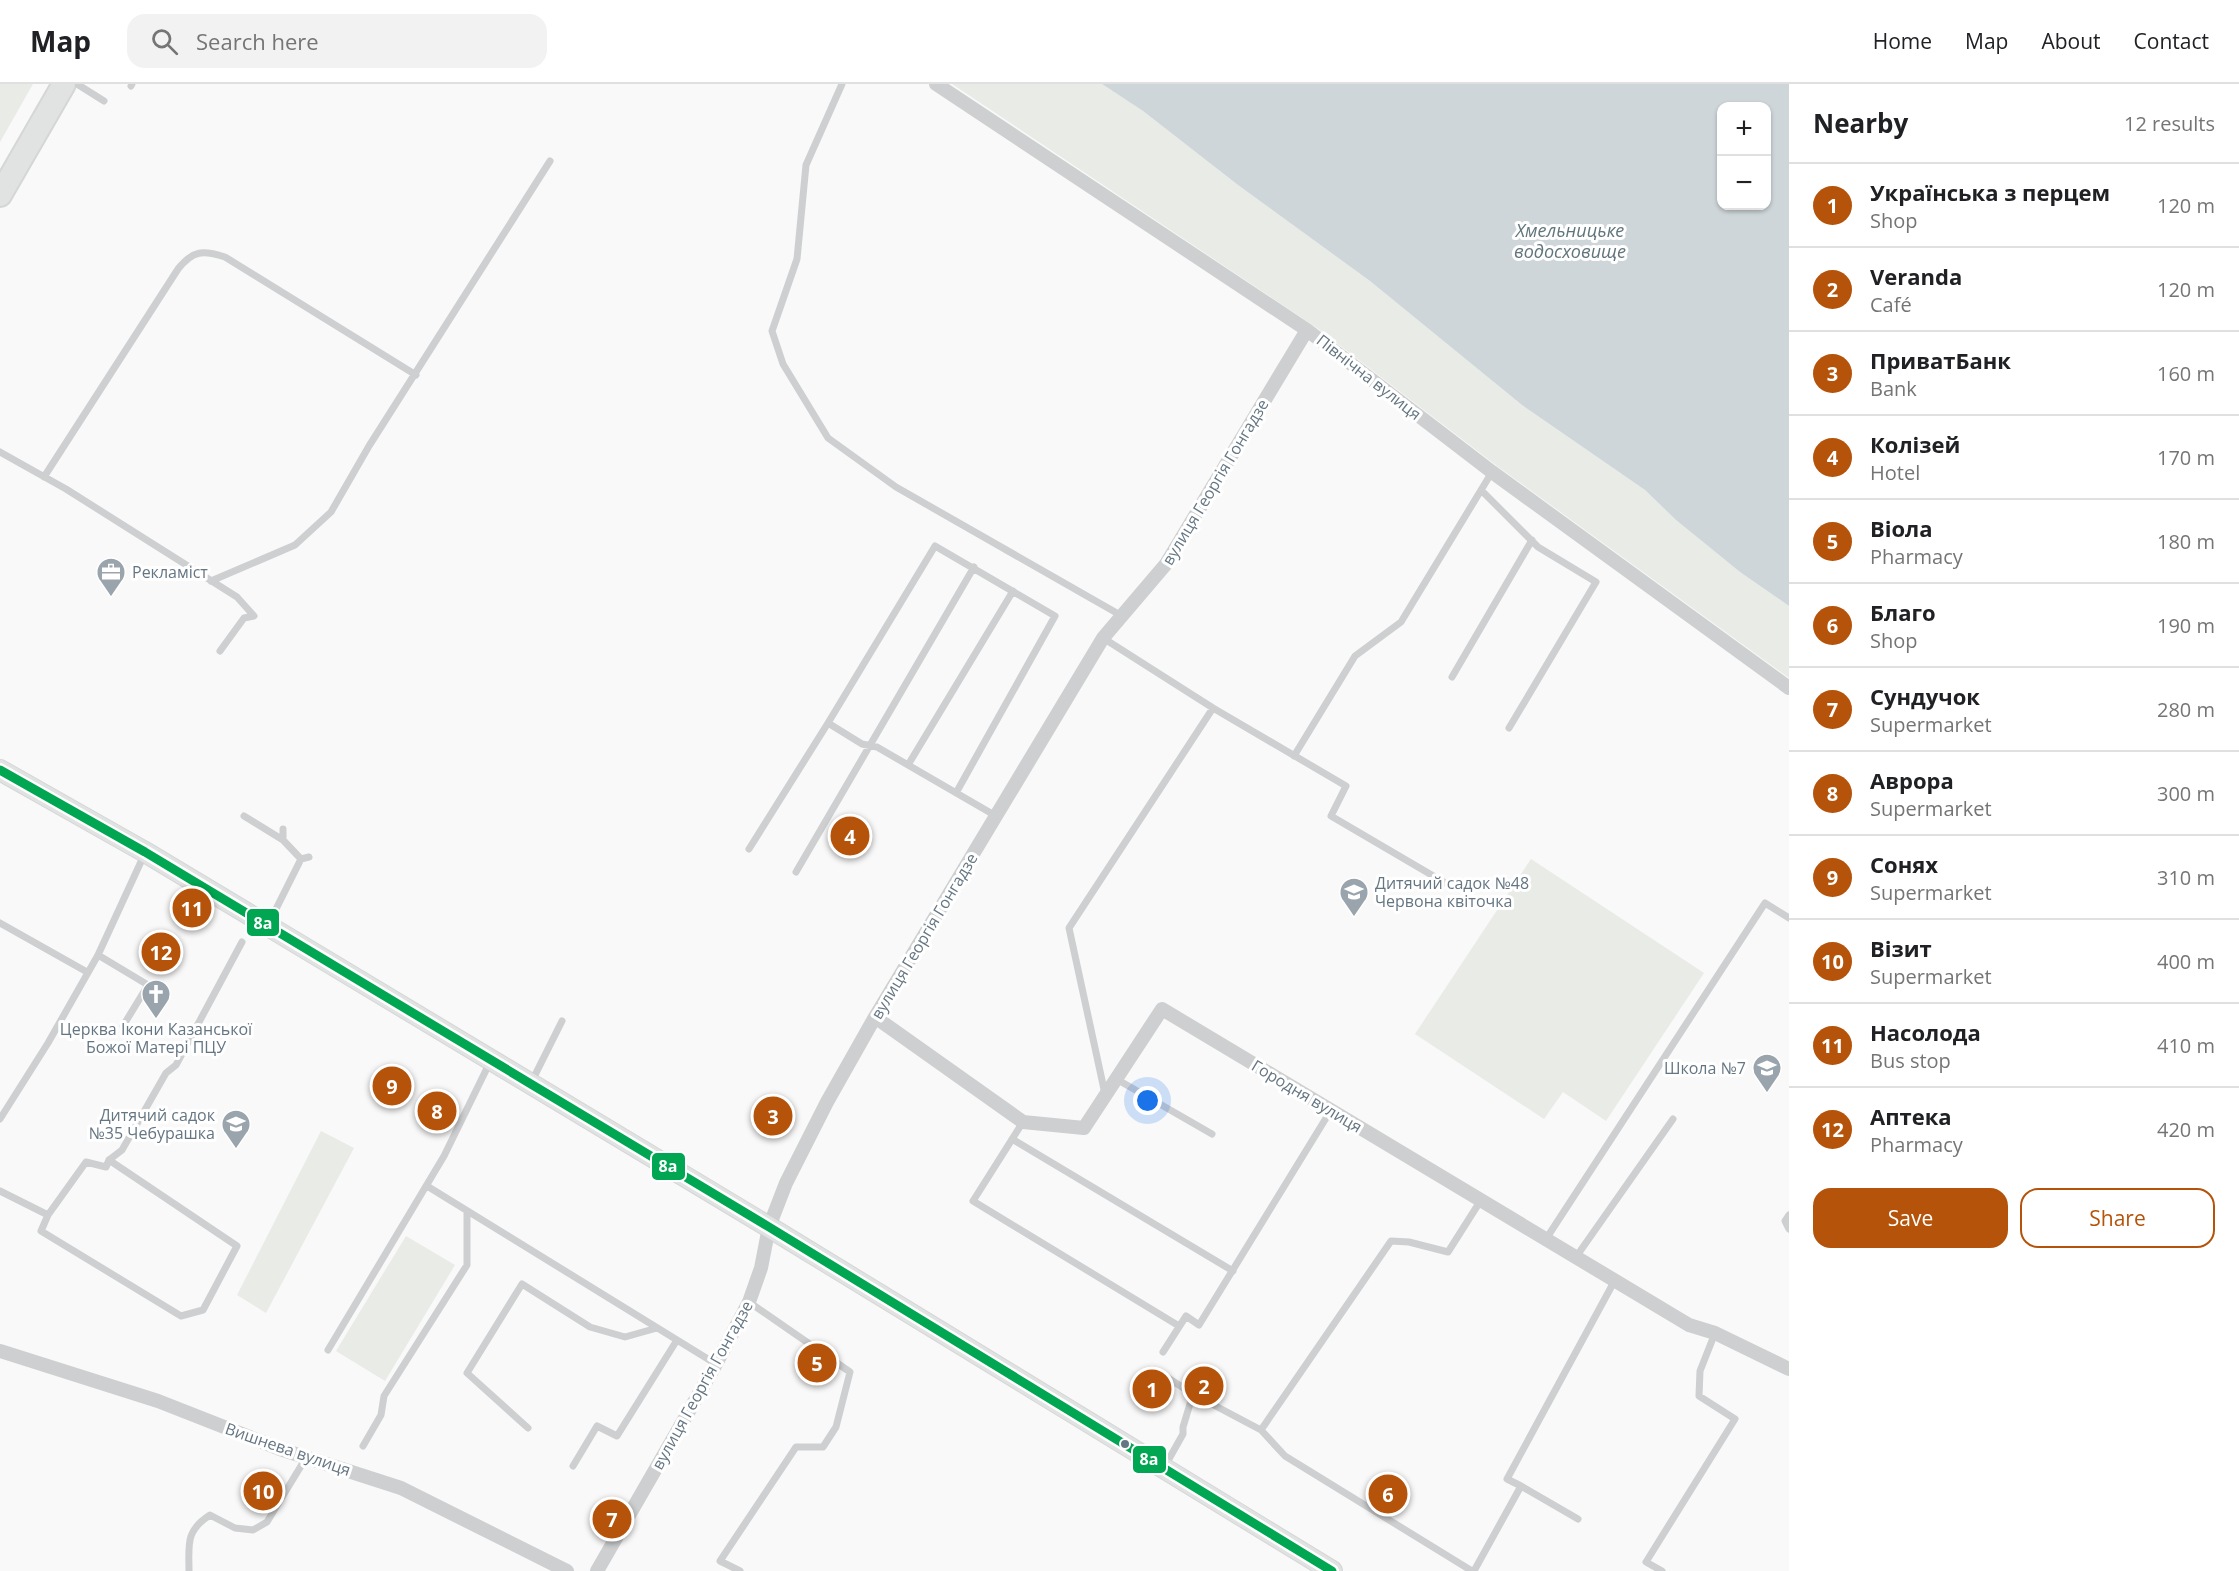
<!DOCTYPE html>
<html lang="en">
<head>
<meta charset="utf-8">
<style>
  :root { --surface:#fff; --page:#f2f2f2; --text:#202124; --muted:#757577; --line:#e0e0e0; --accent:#b45309 }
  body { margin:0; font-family:"Open Sans",sans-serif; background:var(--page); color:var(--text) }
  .controls { position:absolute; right:18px; top:18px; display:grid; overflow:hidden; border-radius:12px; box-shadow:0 2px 4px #0004 }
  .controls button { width:54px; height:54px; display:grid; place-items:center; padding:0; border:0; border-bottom:2px solid var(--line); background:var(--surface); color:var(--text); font:30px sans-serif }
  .you { position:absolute; left:1148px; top:1017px; width:21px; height:21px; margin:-15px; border:4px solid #fff; border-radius:50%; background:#1a73e8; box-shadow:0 0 0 9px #1a73e833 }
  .badge { display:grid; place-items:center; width:39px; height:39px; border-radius:50%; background:var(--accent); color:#fff; font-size:20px; font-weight:700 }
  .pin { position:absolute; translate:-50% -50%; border:3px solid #fff; box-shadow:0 2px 6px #0006 }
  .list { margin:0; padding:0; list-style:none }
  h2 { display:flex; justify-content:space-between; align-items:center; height:78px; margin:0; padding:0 24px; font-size:26px }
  h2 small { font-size:20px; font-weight:400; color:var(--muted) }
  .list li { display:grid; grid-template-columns:39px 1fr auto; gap:18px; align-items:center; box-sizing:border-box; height:84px; padding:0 24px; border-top:2px solid var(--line) }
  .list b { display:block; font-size:22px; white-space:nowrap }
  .list p { margin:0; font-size:20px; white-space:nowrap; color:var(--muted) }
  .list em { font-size:20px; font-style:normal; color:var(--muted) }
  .actions { display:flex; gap:12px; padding:18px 24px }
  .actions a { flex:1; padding:14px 0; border:2px solid var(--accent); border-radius:18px; text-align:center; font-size:21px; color:var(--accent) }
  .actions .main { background:var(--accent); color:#fff }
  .icon { flex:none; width:33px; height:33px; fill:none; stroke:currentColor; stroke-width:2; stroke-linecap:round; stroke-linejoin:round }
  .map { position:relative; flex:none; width:1789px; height:1487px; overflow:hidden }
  header { display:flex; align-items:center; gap:36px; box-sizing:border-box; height:84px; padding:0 30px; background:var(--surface); border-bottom:2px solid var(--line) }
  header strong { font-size:28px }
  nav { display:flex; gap:33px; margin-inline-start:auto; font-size:21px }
  .search { width:420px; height:54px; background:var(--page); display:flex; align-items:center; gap:15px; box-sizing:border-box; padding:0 21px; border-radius:18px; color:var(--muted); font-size:22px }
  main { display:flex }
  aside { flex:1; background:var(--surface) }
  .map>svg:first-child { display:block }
  .green { fill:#e8ebe6 }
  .water { fill:#ced6d9; fill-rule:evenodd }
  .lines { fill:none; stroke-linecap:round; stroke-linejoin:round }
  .secondary-casing { stroke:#d5d6d7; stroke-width:22 }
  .primary-casing { stroke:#d5d6d7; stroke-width:26 }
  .service { stroke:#cecfd0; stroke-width:7 }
  .minor { stroke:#cecfd0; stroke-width:14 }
  .secondary { stroke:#e1e2e2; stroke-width:20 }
  .primary { stroke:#e1e2e2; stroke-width:22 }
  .bus-1-casing { stroke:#fff; stroke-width:14 }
  .bus-1 { stroke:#00a651; stroke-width:9 }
  .bus-dot { fill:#657683; stroke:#fff; stroke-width:2 }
  .labels { text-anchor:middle; stroke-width:6; stroke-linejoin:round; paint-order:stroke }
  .street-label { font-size:16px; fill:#657683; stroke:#fff }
  .poi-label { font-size:16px; fill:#657683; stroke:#fff; text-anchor:start }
  .water-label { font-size:18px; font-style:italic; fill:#60757c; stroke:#fff }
  .line-badge { stroke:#fff; stroke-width:2 }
  .badge-label { font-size:16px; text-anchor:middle; font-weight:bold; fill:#fff }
</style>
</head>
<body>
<header>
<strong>Map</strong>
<div class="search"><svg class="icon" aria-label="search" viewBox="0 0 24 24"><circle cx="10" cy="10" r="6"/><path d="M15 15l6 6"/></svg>Search here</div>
<nav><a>Home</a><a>Map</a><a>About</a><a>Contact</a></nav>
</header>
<main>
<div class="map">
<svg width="1789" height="1487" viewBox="0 0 1789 1487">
  <rect width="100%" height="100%" fill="#f9f9f9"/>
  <path class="green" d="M0,0h33l-33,58z
    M952,0h150l41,27 95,74 132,96 152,124 123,85 31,30 64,52 49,34v72l-292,-212 -180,-138z
    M1531,775l173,114 -98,148 -43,-29 -19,27 -129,-85z
    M321,1047l33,17 -88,165 -29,-18z
    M406,1152l49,29 -70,116 -49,-30z"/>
  <path class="water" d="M1102,0h687v522l-49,-34 -64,-52 -31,-30 -123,-85 -152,-124 -132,-96 -95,-74zM1722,22h44v100h-44z"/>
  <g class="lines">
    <g class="secondary-casing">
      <path id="secondary" d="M0,686l145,82 624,375 563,344"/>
    </g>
    <g class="primary-casing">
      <path id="primary" d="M0,111l64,-111"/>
    </g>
    <path class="service" d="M77,0l27,17
      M842,0l-36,81 -9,94 -25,72 11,33 45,74 68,49 226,129
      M131,2l1,-2
      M0,368l66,37 171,108 17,19 -10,2 -24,33
      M44,393l134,-208c15,-19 25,-19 47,-12l191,118
      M1481,406l57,57 58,35 -87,146
      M211,497l84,-36 36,-33 38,-66 181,-285
      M1103,554l110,70 133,78 -15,30 116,68
      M1452,593l80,-137
      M828,639l34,21 15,3 119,69
      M1294,672l61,-100 46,-34 91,-150
      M908,681l105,-174
      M244,732l39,24
      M283,745v11l18,19
      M749,765l79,-126 107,-177 120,70 -99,177
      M796,788l178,-305
      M0,839l87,49
      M269,839l32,-64 8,-2
      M98,871l47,-102
      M1118,996l94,54
      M532,997l30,-60
      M1105,1010l-36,-166 144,-220
      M0,1035l48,-76 50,-88 50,30 -25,41
      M1023,1038l-50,79 206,125
      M1012,1055l221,132
      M109,1076l128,86 -34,64 -22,6 -140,-85 7,-16 38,-53 20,5z
      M109,1076l13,-10 44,-77 10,-8 66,-123
      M427,1102l289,178
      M0,1107l48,24
      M1789,1131l-4,6 4,8
      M1546,1155l219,-336 24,15
      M1576,1173l97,-138
      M328,1266l116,-194 46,-94
      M1163,1268l23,-36 13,9 132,-215
      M1168,1294l25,16 68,36 24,26 187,115
      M528,1344l-61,-55 55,-89 68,43 35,10 32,-9
      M1261,1346l130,-189 18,1 39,10 33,-52
      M363,1362l18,-31 3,-19 83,-131v-54
      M573,1382l24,-40 20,10 60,-96
      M1165,1382l18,-32v-7l10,-33
      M1521,1402l57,33
      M189,1487c0,-26 -4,-40 21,-56l25,13 18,2 14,-8 40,-66
      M740,1487l-20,-10 76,-114h27l13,-20 14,-55 -101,-70
      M1474,1487l47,-85 -14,-7 108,-199
      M1662,1487l-16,-9 89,-143 -36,-23 1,-25 15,-38"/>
    <path class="minor" d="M936,0l371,246 185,142 297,216
      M875,933l148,105 61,6 78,-119 527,316 26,8 74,36
      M0,1267l158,50 122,48 121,39 166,83
      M597,1487l119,-207 33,-62 12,-34 8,-41 17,-44 41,-81 48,-85 228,-379 63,-74 141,-234"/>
    <use href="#secondary" class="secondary"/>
    <use href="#primary" class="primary"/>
    <g class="bus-1-casing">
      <path id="bus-1" d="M0,686l145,82 624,375 563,344"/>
    </g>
    <use href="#bus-1" class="bus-1"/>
  </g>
  <defs>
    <g id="office-pin" transform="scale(1.5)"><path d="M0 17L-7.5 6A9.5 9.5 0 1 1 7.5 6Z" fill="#99a4ac" stroke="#fff"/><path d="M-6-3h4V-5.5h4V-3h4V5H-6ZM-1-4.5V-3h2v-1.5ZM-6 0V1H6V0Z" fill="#fff"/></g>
    <g id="school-pin" transform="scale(1.5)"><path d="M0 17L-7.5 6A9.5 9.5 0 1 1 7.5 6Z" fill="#99a4ac" stroke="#fff"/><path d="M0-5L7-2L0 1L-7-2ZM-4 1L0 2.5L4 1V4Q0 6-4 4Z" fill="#fff"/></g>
    <g id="church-pin" transform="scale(1.5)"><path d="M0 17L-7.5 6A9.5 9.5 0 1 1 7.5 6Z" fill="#99a4ac" stroke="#fff"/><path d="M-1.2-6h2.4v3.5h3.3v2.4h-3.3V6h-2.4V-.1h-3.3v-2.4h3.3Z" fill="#fff"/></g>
  </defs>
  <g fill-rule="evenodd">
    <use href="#office-pin" x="111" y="488"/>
    <use href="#school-pin" x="1354" y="808"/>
    <use href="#church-pin" x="156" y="910"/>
    <use href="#school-pin" x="1767" y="984"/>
    <use href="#school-pin" x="236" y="1040"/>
  </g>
  <circle class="bus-dot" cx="1125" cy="1360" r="5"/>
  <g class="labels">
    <g class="street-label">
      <text transform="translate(1369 293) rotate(38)" y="6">Північна вулиця</text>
      <text transform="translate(1215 398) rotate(-59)" y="6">вулиця Георгія Гонгадзе</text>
      <text transform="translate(924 852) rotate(-59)" y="6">вулиця Георгія Гонгадзе</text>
      <text transform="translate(1307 1012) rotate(31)" y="6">Городня вулиця</text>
      <text transform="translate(702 1301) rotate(-61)" y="6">вулиця Георгія Гонгадзе</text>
      <text transform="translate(288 1365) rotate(19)" y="6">Вишнева вулиця</text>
    </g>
    <g class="poi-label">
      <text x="132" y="494">Рекламіст</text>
      <text x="1375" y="805">Дитячий садок №48<tspan x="1375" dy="18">Червона квіточка</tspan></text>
      <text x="156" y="951" text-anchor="middle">Церква Ікони Казанської<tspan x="156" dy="18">Божої Матері ПЦУ</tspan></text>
      <text x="1746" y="990" text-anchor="end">Школа №7</text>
      <text x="215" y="1037" text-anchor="end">Дитячий садок<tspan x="215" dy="18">№35 Чебурашка</tspan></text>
    </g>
    <g class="water-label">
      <text x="1570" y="153">Хмельницьке<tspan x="1570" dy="21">водосховище</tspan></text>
    </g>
  </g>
  <g class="line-badge">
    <rect x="246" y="824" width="34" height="29" rx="6" fill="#00a651"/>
    <rect x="651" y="1068" width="35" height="29" rx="6" fill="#00a651"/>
    <rect x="1132" y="1361" width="35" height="29" rx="6" fill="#00a651"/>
  </g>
  <g class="badge-label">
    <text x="263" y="845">8а</text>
    <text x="668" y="1088">8а</text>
    <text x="1149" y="1381">8а</text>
  </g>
</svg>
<div class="controls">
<button>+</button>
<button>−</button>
</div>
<div class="you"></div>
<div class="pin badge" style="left:1152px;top:1305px">1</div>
<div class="pin badge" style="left:1204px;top:1302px">2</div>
<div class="pin badge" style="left:773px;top:1032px">3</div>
<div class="pin badge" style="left:850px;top:752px">4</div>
<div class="pin badge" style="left:817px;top:1279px">5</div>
<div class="pin badge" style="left:1388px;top:1410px">6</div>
<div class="pin badge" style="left:612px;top:1435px">7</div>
<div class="pin badge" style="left:437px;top:1027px">8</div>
<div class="pin badge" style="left:392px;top:1002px">9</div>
<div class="pin badge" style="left:263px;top:1407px">10</div>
<div class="pin badge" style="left:192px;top:824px">11</div>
<div class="pin badge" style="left:161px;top:868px">12</div>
</div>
<aside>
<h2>Nearby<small>12 results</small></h2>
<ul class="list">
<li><span class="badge">1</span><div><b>Українська з перцем</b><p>Shop</p></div><em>120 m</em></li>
<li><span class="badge">2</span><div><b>Veranda</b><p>Café</p></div><em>120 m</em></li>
<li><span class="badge">3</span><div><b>ПриватБанк</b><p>Bank</p></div><em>160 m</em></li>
<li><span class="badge">4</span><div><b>Колізей</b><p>Hotel</p></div><em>170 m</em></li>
<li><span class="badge">5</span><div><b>Віола</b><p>Pharmacy</p></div><em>180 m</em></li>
<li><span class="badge">6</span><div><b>Благо</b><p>Shop</p></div><em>190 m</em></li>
<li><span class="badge">7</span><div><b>Сундучок</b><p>Supermarket</p></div><em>280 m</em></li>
<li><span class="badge">8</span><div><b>Аврора</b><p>Supermarket</p></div><em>300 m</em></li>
<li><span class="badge">9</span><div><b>Сонях</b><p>Supermarket</p></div><em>310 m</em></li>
<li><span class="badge">10</span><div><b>Візит</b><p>Supermarket</p></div><em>400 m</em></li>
<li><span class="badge">11</span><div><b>Насолода</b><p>Bus stop</p></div><em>410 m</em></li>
<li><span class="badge">12</span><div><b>Аптека</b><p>Pharmacy</p></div><em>420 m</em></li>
</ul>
<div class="actions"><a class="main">Save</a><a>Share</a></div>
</aside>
</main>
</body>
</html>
